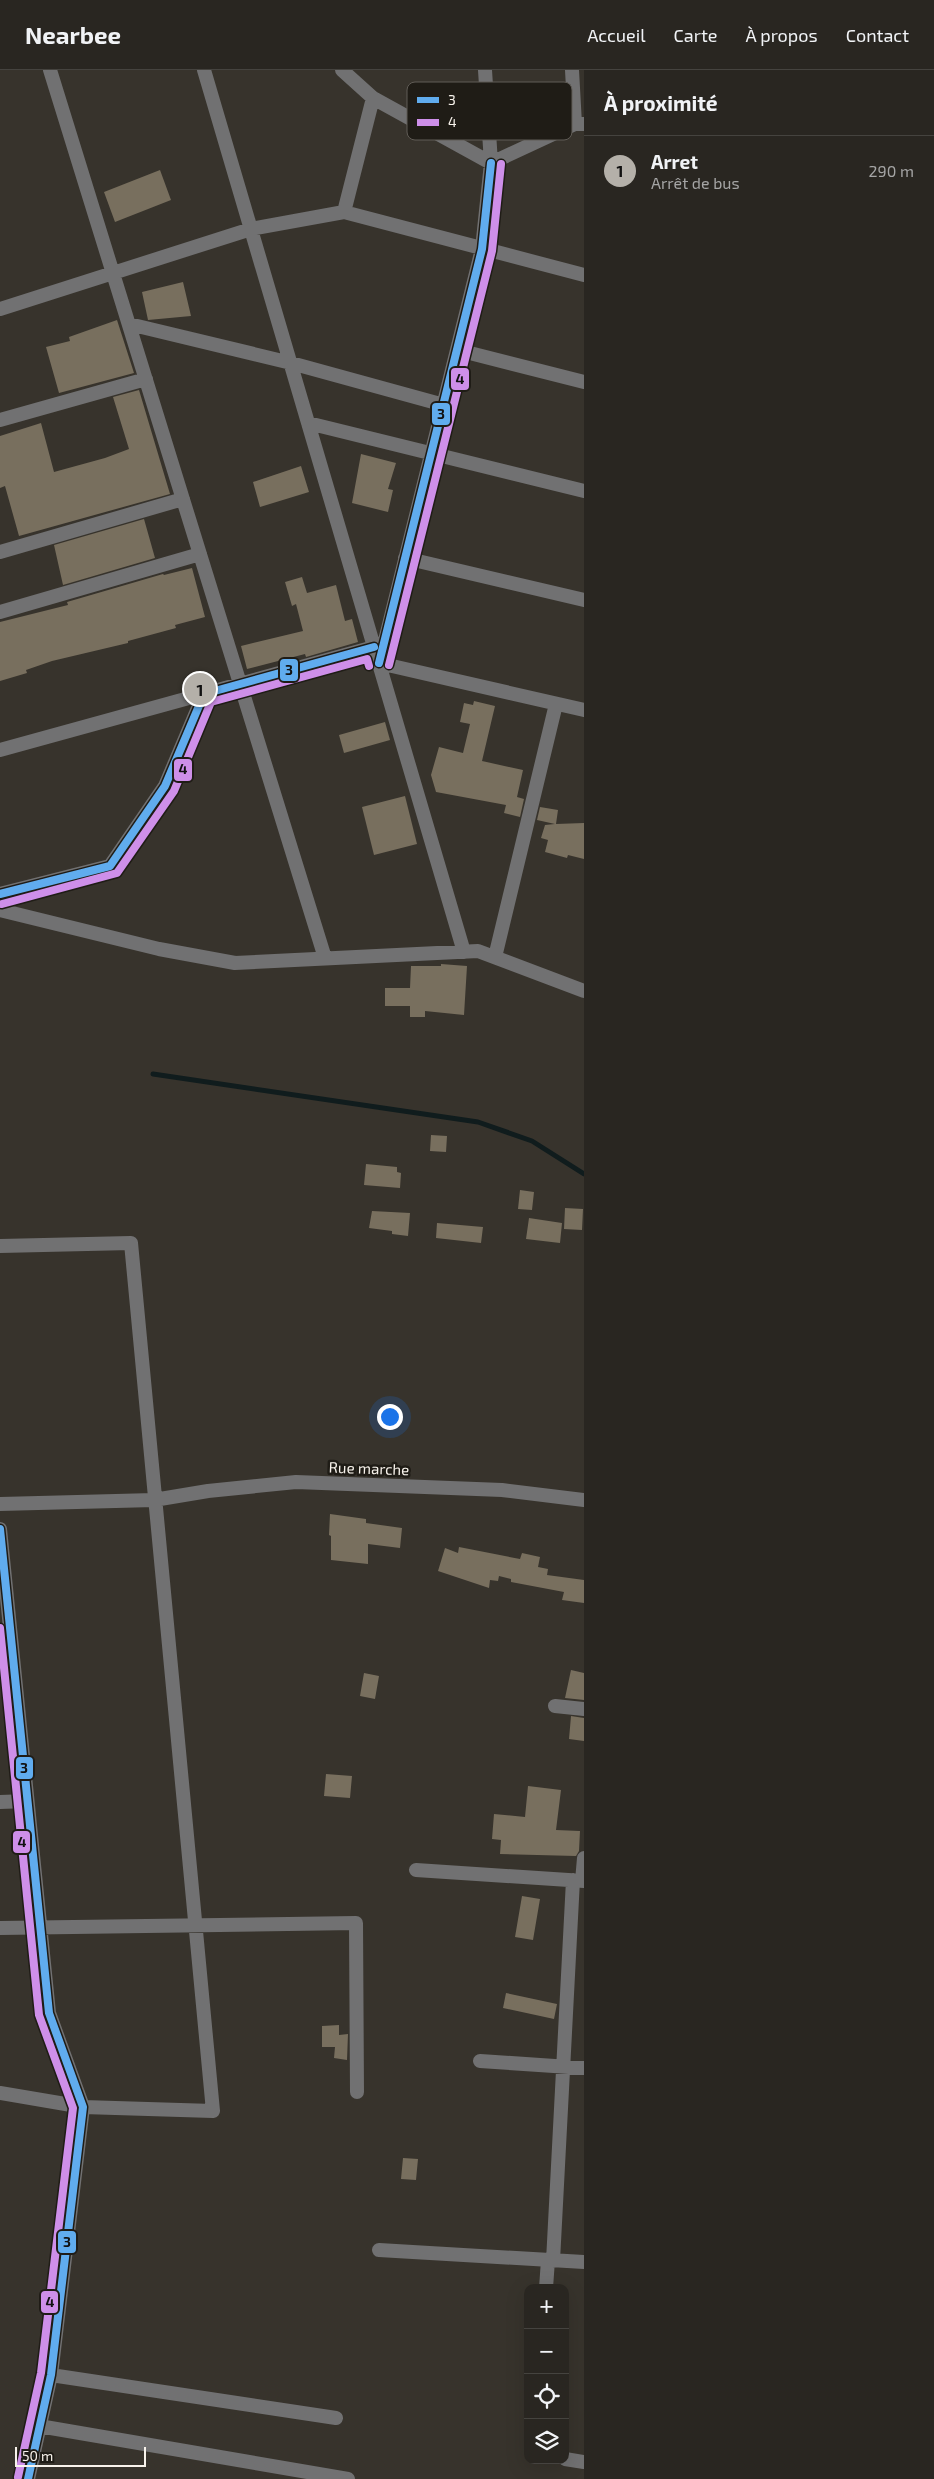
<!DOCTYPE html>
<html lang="fr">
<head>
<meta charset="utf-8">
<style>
  :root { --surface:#292621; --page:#312e2a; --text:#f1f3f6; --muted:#a5a5a5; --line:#45433f; --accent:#b4b0a9 }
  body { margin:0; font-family:"Exo 2",sans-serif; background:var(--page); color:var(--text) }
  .controls { position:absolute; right:15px; bottom:15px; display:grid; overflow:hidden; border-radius:10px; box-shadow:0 5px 20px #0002 }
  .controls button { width:45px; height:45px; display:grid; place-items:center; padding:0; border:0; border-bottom:1px solid var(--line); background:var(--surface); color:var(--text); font:25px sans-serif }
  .scale { position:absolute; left:15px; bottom:12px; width:131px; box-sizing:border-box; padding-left:5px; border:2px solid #f8f3ec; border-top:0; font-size:14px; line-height:18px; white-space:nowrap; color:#f8f3ec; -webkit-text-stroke:4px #1f1c16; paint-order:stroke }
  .you { position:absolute; left:389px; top:1346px; width:18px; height:18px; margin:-12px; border:4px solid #fff; border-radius:50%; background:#1a73e8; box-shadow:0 0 0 8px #1a73e833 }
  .badge { display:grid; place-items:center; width:32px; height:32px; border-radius:50%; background:var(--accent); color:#111; font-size:16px; font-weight:700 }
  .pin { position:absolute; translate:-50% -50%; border:2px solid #fff; box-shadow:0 1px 5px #0006 }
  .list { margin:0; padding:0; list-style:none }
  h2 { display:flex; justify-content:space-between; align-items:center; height:65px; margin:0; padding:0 20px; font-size:21px }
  h2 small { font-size:16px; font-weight:400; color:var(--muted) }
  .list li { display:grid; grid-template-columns:32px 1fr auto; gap:15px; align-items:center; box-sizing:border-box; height:70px; padding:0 20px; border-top:1px solid var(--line) }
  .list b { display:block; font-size:19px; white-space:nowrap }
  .list p { margin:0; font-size:16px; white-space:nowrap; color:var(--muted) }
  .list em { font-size:16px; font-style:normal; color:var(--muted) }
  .icon { flex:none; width:28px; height:28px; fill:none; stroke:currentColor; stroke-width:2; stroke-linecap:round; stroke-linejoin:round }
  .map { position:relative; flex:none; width:584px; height:2409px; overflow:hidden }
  header { display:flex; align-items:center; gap:30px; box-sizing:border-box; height:70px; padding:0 25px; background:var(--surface); border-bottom:1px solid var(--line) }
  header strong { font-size:24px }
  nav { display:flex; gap:28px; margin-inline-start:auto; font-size:18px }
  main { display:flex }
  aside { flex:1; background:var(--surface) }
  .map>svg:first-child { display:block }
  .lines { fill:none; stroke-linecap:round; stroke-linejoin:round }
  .stream { stroke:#101c1d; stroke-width:5 }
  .building { fill:#786f5e }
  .street { stroke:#717172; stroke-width:14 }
  .bus-1-casing { stroke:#1f1c16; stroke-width:11 }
  .bus-2-casing { stroke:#1f1c16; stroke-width:11 }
  .bus-1 { stroke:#60acee; stroke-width:8 }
  .bus-2 { stroke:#ce8fe9; stroke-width:8 }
  .labels { text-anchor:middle; stroke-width:5; stroke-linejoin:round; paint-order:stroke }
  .street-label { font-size:15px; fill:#f8f3ec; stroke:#1f1c16 }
  .key { fill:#1f1c16; stroke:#605c56; stroke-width:1 }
  .key-label { font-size:14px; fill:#f8f3ec }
  .line-badge { stroke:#1f1c16; stroke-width:2 }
  .pale-badge-label { font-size:14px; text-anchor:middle; font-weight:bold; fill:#111 }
</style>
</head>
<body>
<header>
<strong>Nearbee</strong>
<nav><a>Accueil</a><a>Carte</a><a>À propos</a><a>Contact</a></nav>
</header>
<main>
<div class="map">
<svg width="584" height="2409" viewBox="0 0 584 2409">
  <rect width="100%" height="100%" fill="#37332c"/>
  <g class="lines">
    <path class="stream" d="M153,1004l325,48 54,19 52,33"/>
  </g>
  <path class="building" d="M160,100l11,30 -56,22 -11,-30z
    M183,212l8,34 -43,4 -6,-28z
    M117,250l17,53 -75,20 -13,-46 24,-6 -1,-4z
    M139,320l31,104 -151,42 -14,-50 -5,2v-52l41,-13 13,49 51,-14 24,-9 -16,-52z
    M361,384l35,9 -8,26 5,1 -5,22 -36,-9z
    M301,396l8,26 -49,15 -7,-25z
    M144,449l11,39 -92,27 -9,-40z
    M192,498l13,49 -30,8 1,3 -48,13v2l-76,18 -26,9 1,3 -27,8v-59l68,-17 -1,-3 96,-28 1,1z
    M302,507l5,16 29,-8 9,36 7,-2 6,23 -52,15 -1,-3 -58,15 -6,-23 62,-15 -7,-27 -4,2 -7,-24z
    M474,631l21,5 -13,55 41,9 -6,27 7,2 -4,18 -16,-4 2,-8 -70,-13 -5,-17 8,-28 24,6 7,-29 -10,-2 4,-19 9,2z
    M385,652l5,18 -46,13 -5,-18z
    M405,726l12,48 -43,11 -12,-48z
    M540,737l18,3 -2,14 28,-1v36l-16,-4 -1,3 -22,-6 3,-12 -7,-2 4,-13 10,-1 -18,-4z
    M441,894l26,2 -3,49 -39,-4v6h-15v-11h-25v-18h25l1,-22h30z
    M431,1065l16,1 -1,16 -16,-1z
    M366,1094l31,3v5l4,1 -1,15 -36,-3z
    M520,1120l14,2 -2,18 -14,-1z
    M565,1138l18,1 -1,21 -18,-1z
    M372,1141l38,2 -2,23 -16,-2v-3l-23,-3z
    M529,1148l33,5 -2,20 -34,-4z
    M437,1153l46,4 -2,16 -45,-5z
    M330,1444l36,5v4l36,5 -2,20 -32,-4v20l-37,-4v-24l-2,-1z
    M459,1477l61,12 2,-6 18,4 -2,10 10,2 -1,6 37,5v23l-22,-3 2,-8 -53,-10v-3l-12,-3 -1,5 -8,-1 -1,8 -51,-17 7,-23 13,5z
    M571,1600l13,3v27l-19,-2z
    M364,1603l15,3 -4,23 -15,-3z
    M571,1646l13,2v23l-15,-2z
    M326,1704l26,2 -2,22 -26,-2z
    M528,1716l33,4 -5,40 24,1 -1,20 -3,5 -76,-2 1,-14 -9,-1 2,-25 31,3z
    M522,1826l18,3 -7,41 -18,-3z
    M506,1923l51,11 -3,15 -51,-11z
    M339,1955v10l9,-1 -1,26 -13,-2 1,-11h-13v-21z
    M403,2088l15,1 -2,21 -15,-1z"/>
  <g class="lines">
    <path class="street" d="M50,0l275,888
      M204,0l260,882
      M342,0l31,28
      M572,0l3,54
      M344,142l240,63
      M0,239l251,-80 93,-17 29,-114 118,65 84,-39h9
      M129,254l162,39 153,42
      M458,280l126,32
      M0,350l146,-41
      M308,353l276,68
      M0,482l183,-53
      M405,488l179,42
      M0,542l200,-58
      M380,591l102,-412 9,-86 -6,-93
      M379,593l205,47
      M0,680l374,-103
      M0,824l110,-28 55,-80 39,-92
      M0,840l159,39 76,14 243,-12 106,40
      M495,887l61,-253
      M0,1176l131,-3 82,868 -130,-4 -83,-14
      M0,1434l154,-4 54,-9 88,-9 206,8 82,10
      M0,1459l49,484 34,94 -32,268 -23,104
      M555,1636l29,3
      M0,1732l27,-1
      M416,1800l168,11
      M582,1811l2,-23
      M0,1858l356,-5 1,169
      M480,1991l104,7
      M379,2180l205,12
      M553,2191l20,-381
      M546,2218l2,-28
      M51,2305l285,43
      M39,2356l309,53
      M565,2389l19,3"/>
    <g class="bus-1-casing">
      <path id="bus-1" d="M379,593l103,-414 9,-86
        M204,624l170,-47
        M0,824l110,-28 55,-80 39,-92
        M0,1459l49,484 34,94 -32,268 -23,104"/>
    </g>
    <g class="bus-2-casing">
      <path id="bus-2" d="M389,595l103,-414 9,-87
        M2,834l115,-31 57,-82 37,-89 156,-43 2,7
        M0,1558l39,387 34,93 -32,265 -23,104"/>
    </g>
    <use href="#bus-1" class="bus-1"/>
    <use href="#bus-2" class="bus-2"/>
  </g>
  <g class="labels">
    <g class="street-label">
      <text transform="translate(369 1399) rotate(2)" y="5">Rue marche</text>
    </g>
  </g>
  <rect x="407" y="12" width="165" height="58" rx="8" class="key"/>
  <rect x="417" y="27" width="22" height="6" fill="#60acee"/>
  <rect x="417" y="49" width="22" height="7" fill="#ce8fe9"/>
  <g class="key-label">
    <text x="448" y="35">3</text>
    <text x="448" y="57">4</text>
  </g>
  <g class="line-badge">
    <rect x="450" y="297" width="20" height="24" rx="5" fill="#ce8fe9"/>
    <rect x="431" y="332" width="20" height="24" rx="5" fill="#60acee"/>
    <rect x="279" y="588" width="20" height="24" rx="5" fill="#60acee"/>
    <rect x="173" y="688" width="20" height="24" rx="5" fill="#ce8fe9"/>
    <rect x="15" y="1686" width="19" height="24" rx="5" fill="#60acee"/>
    <rect x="12" y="1760" width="19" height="24" rx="5" fill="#ce8fe9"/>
    <rect x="57" y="2160" width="20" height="24" rx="5" fill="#60acee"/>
    <rect x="40" y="2220" width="19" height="24" rx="5" fill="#ce8fe9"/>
  </g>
  <g class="pale-badge-label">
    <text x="460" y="314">4</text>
    <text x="441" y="349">3</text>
    <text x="289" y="605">3</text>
    <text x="183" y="704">4</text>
    <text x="24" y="1703">3</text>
    <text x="22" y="1777">4</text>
    <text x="67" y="2177">3</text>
    <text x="50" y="2237">4</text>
  </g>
</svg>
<div class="controls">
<button>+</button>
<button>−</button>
<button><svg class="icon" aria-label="locate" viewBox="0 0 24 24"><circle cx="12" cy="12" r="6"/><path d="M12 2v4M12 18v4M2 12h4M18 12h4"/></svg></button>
<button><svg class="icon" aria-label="layers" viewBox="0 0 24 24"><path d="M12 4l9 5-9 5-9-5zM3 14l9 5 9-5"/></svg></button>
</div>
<div class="scale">50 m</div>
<div class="you"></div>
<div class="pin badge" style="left:200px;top:619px">1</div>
</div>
<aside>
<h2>À proximité<small></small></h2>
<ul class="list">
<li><span class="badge">1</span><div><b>Arret</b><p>Arrêt de bus</p></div><em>290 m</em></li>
</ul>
</aside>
</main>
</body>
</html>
